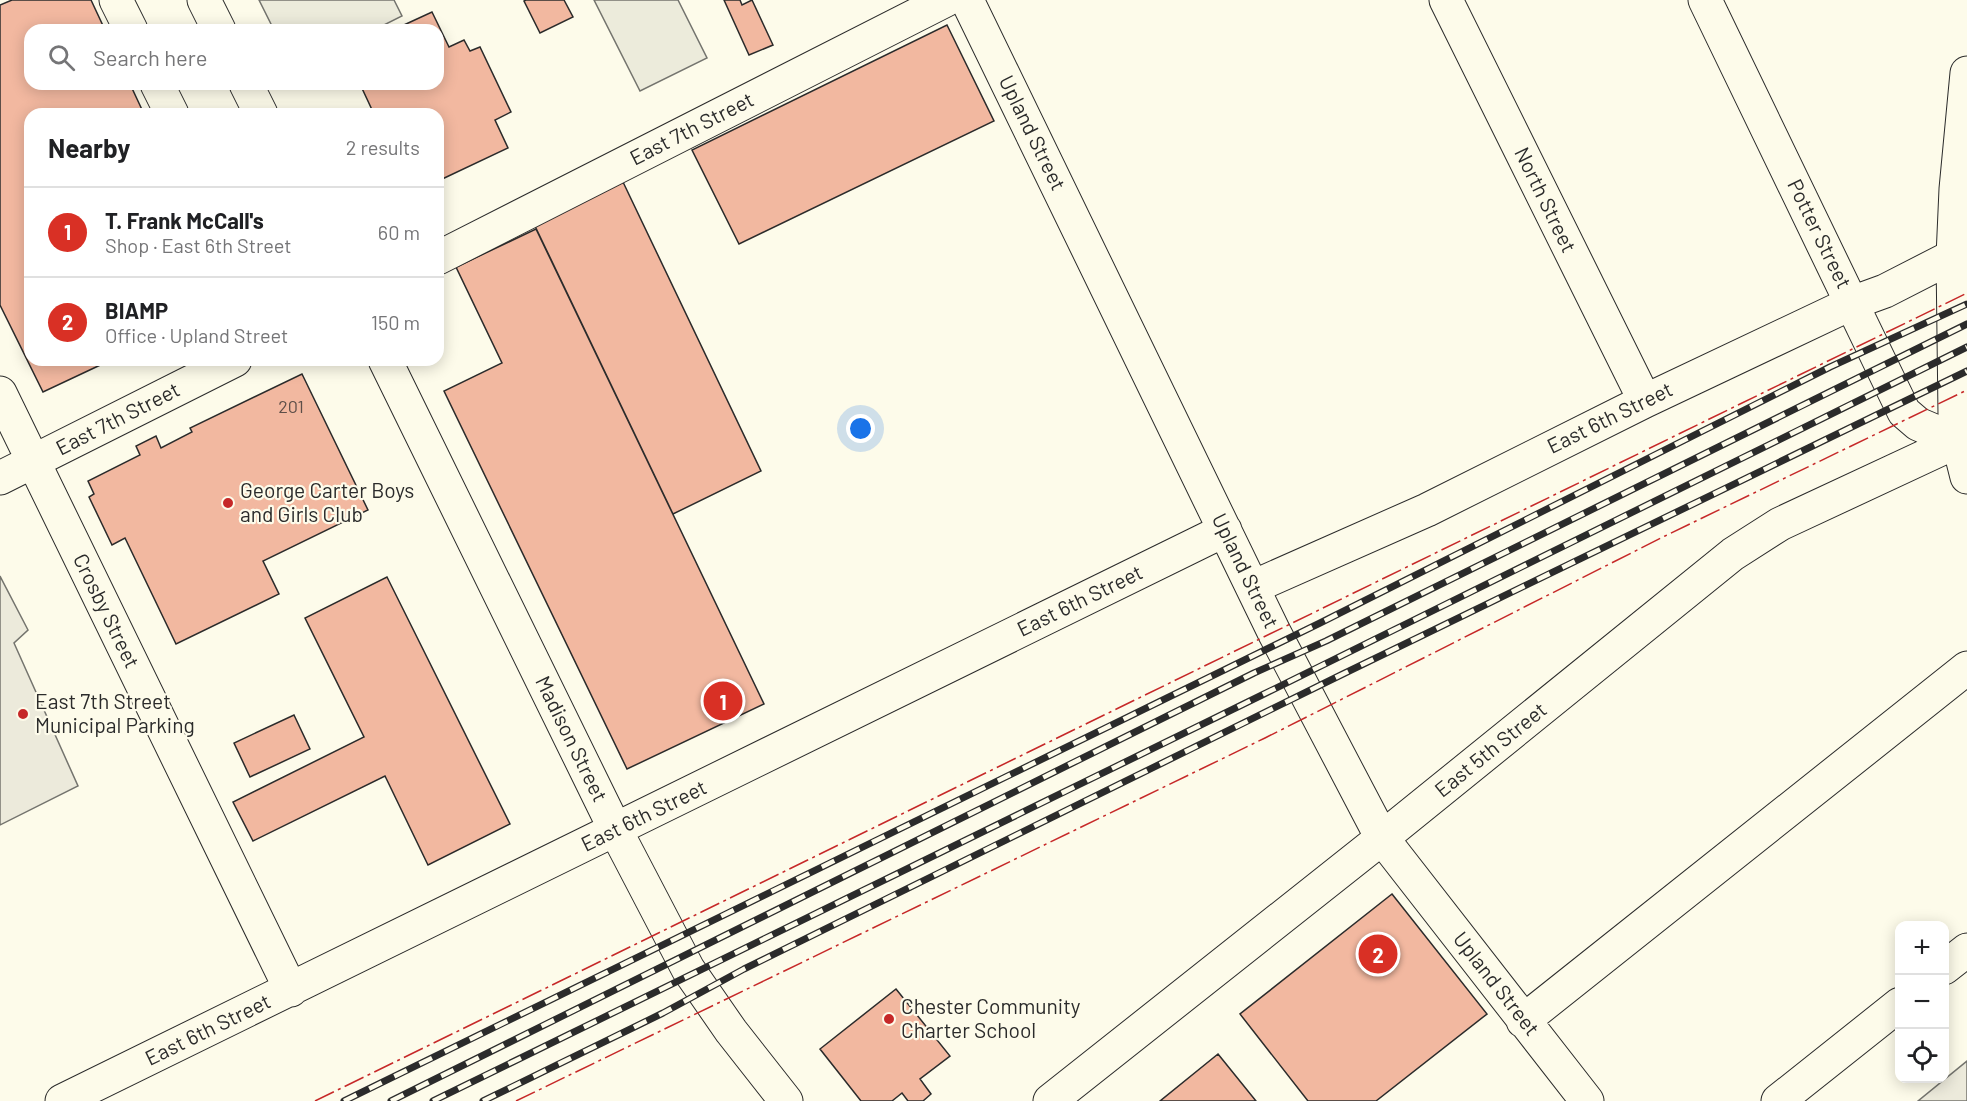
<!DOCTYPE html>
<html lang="en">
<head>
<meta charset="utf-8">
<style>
  :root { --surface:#fff; --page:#f6f6f6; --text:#202124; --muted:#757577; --line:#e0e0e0; --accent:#d93025 }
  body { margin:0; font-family:Barlow,sans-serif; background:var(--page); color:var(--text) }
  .controls { position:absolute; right:18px; bottom:18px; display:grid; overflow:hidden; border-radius:12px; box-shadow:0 3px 15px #0003 }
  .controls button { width:54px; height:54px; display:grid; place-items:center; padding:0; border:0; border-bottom:2px solid var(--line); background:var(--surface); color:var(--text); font:30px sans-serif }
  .you { position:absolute; left:861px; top:429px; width:21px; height:21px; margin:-15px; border:4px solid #fff; border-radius:50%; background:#1a73e8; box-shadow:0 0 0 9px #1a73e833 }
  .badge { display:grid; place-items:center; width:39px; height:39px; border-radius:50%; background:var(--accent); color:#fff; font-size:20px; font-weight:700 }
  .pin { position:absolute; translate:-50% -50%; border:3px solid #fff; box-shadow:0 2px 6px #0006 }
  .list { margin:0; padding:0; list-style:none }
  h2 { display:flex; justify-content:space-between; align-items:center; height:78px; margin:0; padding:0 24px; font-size:26px }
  h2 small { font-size:20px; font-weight:400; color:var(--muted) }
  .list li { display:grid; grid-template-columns:39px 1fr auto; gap:18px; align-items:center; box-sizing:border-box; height:90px; padding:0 24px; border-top:2px solid var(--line) }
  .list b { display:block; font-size:22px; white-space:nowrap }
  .list p { margin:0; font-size:20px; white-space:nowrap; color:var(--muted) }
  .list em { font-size:20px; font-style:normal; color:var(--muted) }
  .icon { flex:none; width:33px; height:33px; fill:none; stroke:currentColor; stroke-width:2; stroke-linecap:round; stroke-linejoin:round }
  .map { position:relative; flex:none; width:1967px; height:1101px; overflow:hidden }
  .search { position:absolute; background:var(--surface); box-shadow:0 3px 15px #0003; left:24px; top:24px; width:420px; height:66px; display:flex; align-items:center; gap:15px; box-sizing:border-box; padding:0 21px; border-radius:18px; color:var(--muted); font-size:22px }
  .panel { position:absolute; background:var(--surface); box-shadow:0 3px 15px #0003; left:24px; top:108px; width:420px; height:258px; border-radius:18px }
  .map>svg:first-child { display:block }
  .green { fill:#ecebdb; stroke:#74746e; stroke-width:1.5 }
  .parking { fill:#eceadb; stroke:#74746e; stroke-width:1.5 }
  .building { fill:#f2b8a0; stroke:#2b2b2b; stroke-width:1.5 }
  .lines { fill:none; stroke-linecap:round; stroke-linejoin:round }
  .minor-casing { stroke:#2b2b2b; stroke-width:35 }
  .major-casing { stroke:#2b2b2b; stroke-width:35 }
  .minor { stroke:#fdfbea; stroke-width:33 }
  .major { stroke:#fdfbea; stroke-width:33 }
  .rail-casing { stroke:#2b2b2b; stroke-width:7 }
  .rail { stroke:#fdfbea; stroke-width:4.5; stroke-dasharray:14; stroke-linecap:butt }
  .power { stroke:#c62828; stroke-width:1.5; stroke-dasharray:21 4.5 3 4.5; stroke-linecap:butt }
  .poi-dot { fill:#c62828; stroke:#fdfbea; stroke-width:2 }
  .labels { text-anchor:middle; stroke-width:4.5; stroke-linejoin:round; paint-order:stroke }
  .number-label { font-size:18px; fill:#5d4e48 }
  .street-label { font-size:21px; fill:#2b2b2b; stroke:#fdfbea }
  .poi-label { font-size:21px; fill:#2b2b2b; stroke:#fdfbea; text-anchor:start }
</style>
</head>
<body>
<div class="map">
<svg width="1967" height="1101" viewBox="0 0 1967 1101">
  <rect width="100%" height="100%" fill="#fdfbea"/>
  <path class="green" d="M259,0h135l8,16 -28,14h-100z
    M594,0h84l29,58 -67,33z"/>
  <path class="parking" d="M0,576l28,54 -14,13 64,143 -78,39z
    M1967,1061v40h-49z"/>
  <path class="building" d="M12,0h79l14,30h-75v54h100l14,30h-114v246h81l-68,32 -43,-87v-300z
    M526,0h38l9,17 -33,16 -16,-32z
    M724,0h16l2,5 10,-5 21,45 -24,10z
    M432,12l17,35 15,-7 6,11 10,-4 31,65 -16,8 13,28 -70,33v-67h-64l-14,-30h78v-54h-45z
    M947,25l47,96 -255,123 -47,-94z
    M623,182l138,289 -88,43 -139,-290z
    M536,229l228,475 -137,65 -183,-378 58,-28 -46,-96z
    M302,374l66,136 -105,51 16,33 -103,50 -51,-106 -13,7 -23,-48 5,-3 -6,-13 52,-26 -4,-9 20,-10 5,12 31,-16 -2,-4z
    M387,577l123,247 -82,41 -43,-89 -132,65 -20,-39 131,-65 -59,-119z
    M294,715l16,34 -60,28 -16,-34z
    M1392,894l95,120 -111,87h-68l-68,-87z
    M896,989l54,67 -30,23 11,15 -8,7h-15l-6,-8 -10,8h-31l-41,-52z
    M1218,1054l38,47h-96z"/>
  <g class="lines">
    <g class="minor-casing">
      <path id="minor" d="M116,0l15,30
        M204,0l15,30
        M967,0l307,632 108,206 205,263
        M1446,0l199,401
        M1705,0l199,412 14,12 40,17
        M157,84l15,30
        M246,84l15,30
        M438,258l508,-258
        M385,360l231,471 72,138 43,62 55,70
        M0,393l291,597
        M0,478l235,-118
        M1253,587l174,-77 218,-109 207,-98 33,-12 82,-42
        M1523,1021l444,-353
        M62,1101l1163,-571
        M1050,1101l332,-263 351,-284 47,-30 178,-83"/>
    </g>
    <g class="major-casing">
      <path id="major" d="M1967,73l-11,116 -3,68 2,158 3,26 9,36
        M1944,968l23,-18
        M1778,1101l122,-97"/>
    </g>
    <use href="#minor" class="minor"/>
    <use href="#major" class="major"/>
    <g class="rail-casing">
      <path id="rail" d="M344,1101l976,-478 510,-256 137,-63
        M391,1101l863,-428 72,-32 641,-317
        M433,1101l829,-406 705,-348
        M483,1101l180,-88 81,-44 601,-296 622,-302"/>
    </g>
    <use href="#rail" class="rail"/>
    <path class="power" d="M315,1101l1652,-808
      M516,1101l749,-363 400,-202 302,-146"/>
  </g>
  <g class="poi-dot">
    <circle cx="228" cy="503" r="6"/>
    <circle cx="23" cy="714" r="6"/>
    <circle cx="889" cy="1019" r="6"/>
  </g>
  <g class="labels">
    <g class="number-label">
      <text x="291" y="413">201</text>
    </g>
    <g class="street-label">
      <text transform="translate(692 129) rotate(-27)" y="7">East 7th Street</text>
      <text transform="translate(1032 133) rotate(64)" y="7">Upland Street</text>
      <text transform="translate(1545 200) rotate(64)" y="7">North Street</text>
      <text transform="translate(1819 234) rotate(64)" y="7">Potter Street</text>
      <text transform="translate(1610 418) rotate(-26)" y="7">East 6th Street</text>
      <text transform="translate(118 419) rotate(-27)" y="7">East 7th Street</text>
      <text transform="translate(1245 571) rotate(64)" y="7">Upland Street</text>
      <text transform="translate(1080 601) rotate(-26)" y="7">East 6th Street</text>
      <text transform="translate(106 611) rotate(64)" y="7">Crosby Street</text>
      <text transform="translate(571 739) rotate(64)" y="7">Madison Street</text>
      <text transform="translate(1491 750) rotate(-39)" y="7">East 5th Street</text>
      <text transform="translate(644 816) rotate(-26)" y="7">East 6th Street</text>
      <text transform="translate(1496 984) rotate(52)" y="7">Upland Street</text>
      <text transform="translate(208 1030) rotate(-26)" y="7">East 6th Street</text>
    </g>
    <g class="poi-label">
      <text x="240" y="498">George Carter Boys<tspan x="240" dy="24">and Girls Club</tspan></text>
      <text x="35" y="709">East 7th Street<tspan x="35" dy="24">Municipal Parking</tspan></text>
      <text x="901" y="1014">Chester Community<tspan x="901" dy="24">Charter School</tspan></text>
    </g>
  </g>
</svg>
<div class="controls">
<button>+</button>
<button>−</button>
<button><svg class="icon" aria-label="locate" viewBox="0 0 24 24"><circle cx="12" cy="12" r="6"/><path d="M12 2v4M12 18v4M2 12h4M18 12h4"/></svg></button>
</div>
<div class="you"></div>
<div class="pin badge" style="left:723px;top:701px">1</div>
<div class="pin badge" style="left:1378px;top:954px">2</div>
<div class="search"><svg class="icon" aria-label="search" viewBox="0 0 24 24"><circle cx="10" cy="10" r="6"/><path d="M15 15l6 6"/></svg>Search here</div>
<section class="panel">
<h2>Nearby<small>2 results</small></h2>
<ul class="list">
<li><span class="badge">1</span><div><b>T. Frank McCall's</b><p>Shop · East 6th Street</p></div><em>60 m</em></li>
<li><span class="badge">2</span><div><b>BIAMP</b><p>Office · Upland Street</p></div><em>150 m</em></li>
</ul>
</section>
</div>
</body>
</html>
